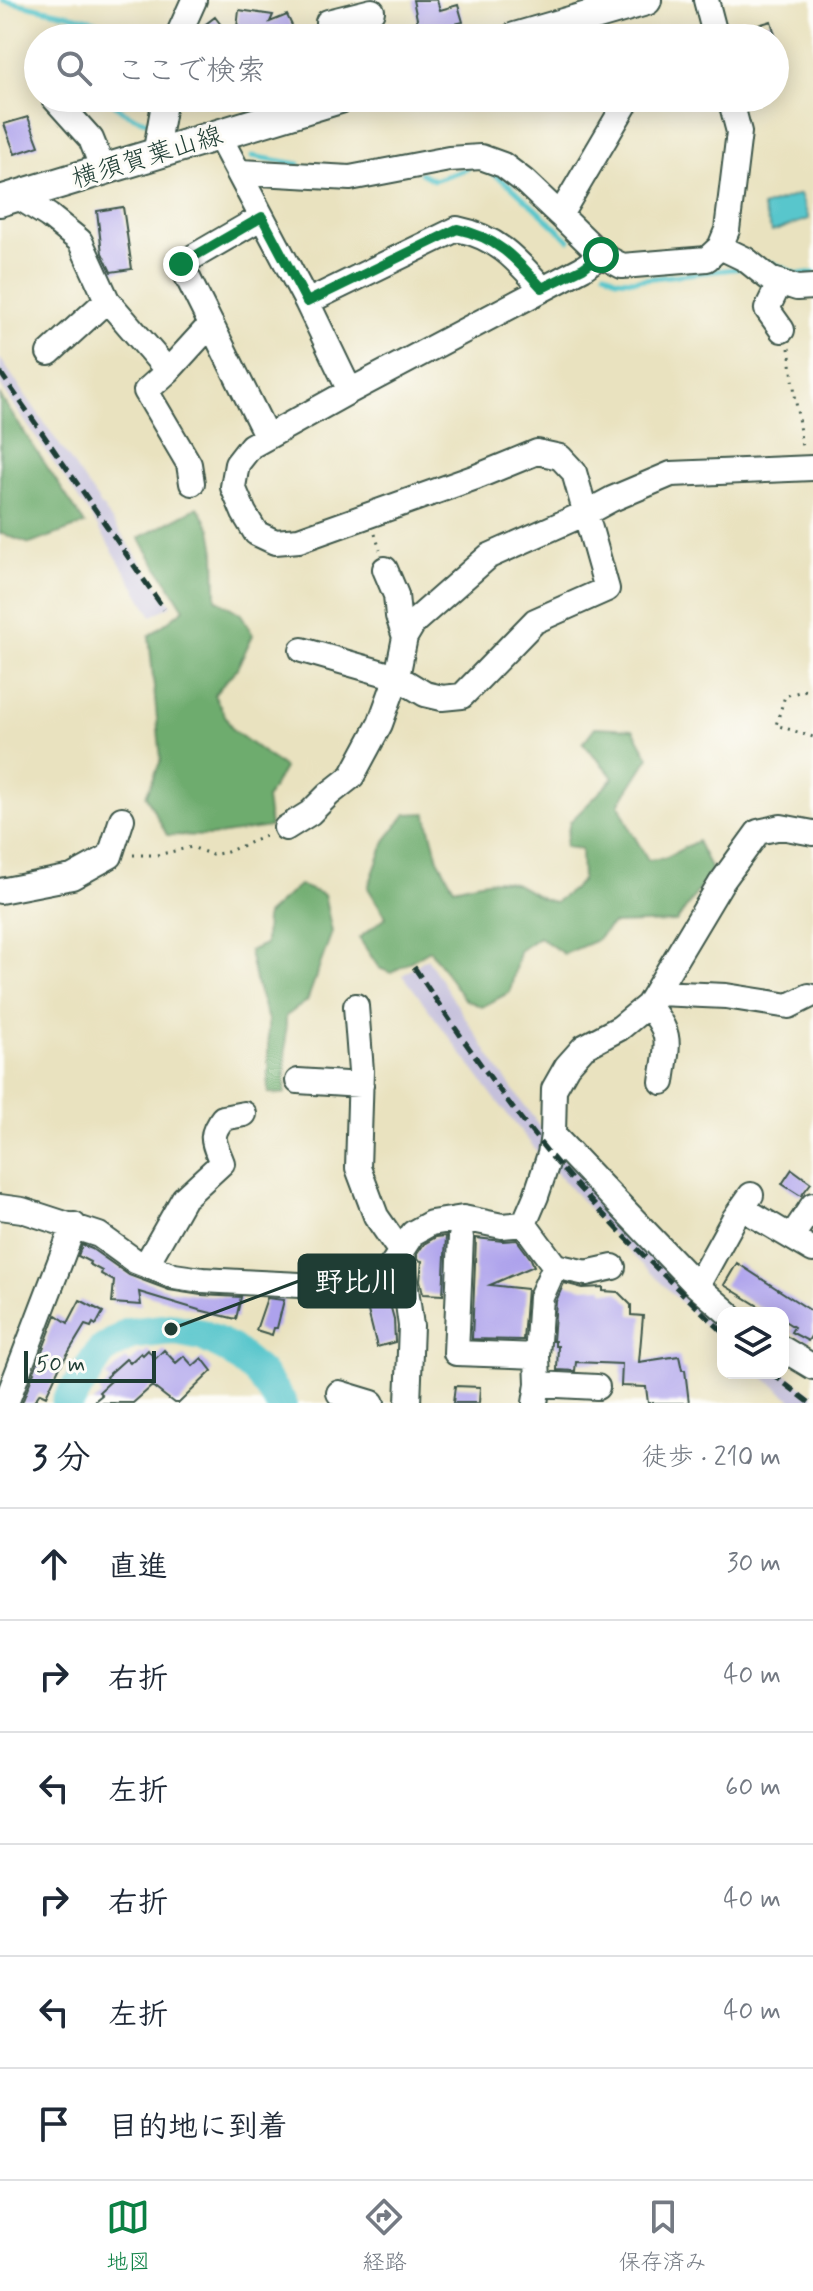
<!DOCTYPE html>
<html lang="ja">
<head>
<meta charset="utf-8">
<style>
  :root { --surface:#fff; --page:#f6f6f7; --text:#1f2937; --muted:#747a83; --line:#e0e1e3; --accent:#0b8043 }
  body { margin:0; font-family:Mynerve,"Klee One",sans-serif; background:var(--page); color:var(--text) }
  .controls { position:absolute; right:24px; bottom:24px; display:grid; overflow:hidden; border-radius:16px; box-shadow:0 4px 20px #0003 }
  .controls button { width:72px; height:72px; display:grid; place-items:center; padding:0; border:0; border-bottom:2px solid var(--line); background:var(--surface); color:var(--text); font:40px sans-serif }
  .scale { position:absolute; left:24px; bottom:20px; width:132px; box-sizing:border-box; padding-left:8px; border:4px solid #1f3d34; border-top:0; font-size:22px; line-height:28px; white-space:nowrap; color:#1f3d34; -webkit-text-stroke:6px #fdfcf7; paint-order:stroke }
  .stop { position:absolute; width:24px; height:24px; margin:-18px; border:6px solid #0b8043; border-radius:50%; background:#fff }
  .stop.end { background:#0b8043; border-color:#fff; box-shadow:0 2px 8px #0008 }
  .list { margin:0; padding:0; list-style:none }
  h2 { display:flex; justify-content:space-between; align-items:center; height:104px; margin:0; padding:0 32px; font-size:34px }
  h2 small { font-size:26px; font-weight:400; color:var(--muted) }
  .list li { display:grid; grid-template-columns:52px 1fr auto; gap:24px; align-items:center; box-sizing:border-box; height:112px; padding:0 32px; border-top:2px solid var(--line) }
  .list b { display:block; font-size:30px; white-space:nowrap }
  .list em { font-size:26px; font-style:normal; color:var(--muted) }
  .icon { flex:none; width:44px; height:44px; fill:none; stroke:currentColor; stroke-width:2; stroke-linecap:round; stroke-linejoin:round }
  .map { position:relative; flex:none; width:813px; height:1403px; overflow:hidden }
  .search { position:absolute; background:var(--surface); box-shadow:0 4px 20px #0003; left:24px; right:24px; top:24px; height:88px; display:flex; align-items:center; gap:20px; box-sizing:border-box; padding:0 28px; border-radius:44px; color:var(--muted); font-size:30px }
  .sheet { height:776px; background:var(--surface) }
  nav { display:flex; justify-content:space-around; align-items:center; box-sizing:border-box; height:112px; border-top:2px solid var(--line); background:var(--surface); font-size:22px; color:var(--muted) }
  nav a { display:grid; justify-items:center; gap:4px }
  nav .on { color:var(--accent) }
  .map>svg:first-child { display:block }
  .industrial { fill:#c5c0db }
  .forest { fill:#6eac6e; stroke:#467451; stroke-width:2 }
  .water { fill:#58c6cc; stroke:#3c8280; stroke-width:2 }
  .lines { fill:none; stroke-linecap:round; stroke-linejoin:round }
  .stream { stroke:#58c6cc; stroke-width:5 }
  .river { stroke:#58c6cc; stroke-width:32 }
  .building { fill:#ada2ec }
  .minor-casing { stroke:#3d5649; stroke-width:28 }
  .major-casing { stroke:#3d5649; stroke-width:34 }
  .path { stroke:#3d5649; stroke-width:3; stroke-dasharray:2 6; stroke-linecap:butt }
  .minor { stroke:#fff; stroke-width:24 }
  .major { stroke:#fff; stroke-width:30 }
  .rail { stroke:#1f3d34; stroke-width:5; stroke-dasharray:12 6; stroke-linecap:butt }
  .route { stroke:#0b8043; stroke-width:10 }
  .labels { text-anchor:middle; stroke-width:6; stroke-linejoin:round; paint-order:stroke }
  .street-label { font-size:26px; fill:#1f3d34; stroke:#fdfcf7 }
  .leader { fill:none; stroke:#1f3d34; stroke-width:3 }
  .callout-dot { fill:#1f3d34; stroke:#fdfcf7; stroke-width:3 }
  .callout { fill:#1f3d34; stroke:#1f3d34; stroke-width:3 }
  .callout-label { font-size:28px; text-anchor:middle; font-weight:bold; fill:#fff }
</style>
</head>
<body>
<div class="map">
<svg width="813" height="1403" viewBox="0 0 813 1403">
  <rect width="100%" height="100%" fill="#fdfcf7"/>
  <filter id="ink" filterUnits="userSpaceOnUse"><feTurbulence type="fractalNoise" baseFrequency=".0125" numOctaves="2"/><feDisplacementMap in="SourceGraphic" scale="16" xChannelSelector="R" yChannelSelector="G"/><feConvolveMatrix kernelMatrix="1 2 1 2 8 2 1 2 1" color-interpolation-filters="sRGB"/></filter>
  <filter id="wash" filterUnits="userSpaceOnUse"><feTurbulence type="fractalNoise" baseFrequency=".006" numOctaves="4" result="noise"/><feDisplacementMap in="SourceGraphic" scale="32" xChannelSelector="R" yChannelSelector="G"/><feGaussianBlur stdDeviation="1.8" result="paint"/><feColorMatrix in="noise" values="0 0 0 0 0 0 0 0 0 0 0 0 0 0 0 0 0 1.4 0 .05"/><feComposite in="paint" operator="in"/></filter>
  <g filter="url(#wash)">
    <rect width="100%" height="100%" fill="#e9e2bf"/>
    <path class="industrial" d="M0,358l110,160 62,87 -20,11 -54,-89 -98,-142z
      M427,958l70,109 51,71 -5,21 -51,-64 -89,-120z
      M560,1154l163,166v23l-104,-101 -66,-73z
      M783,1372l30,23v8h-17l-38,-30z"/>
    <path class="forest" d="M0,396l85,128 -55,20 -30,-11z
      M198,507l13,22 4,23 1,47 25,15 12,21 -16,33 -23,27 19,35 51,38 -18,31 4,28 -59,9 -44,-1 -21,-39 15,-36 -12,-124 35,-27 -45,-71z
      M595,727l38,2 16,28 -30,47 11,25 18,31 17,-2 32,-17 15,30 -36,51 -64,2 -17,17 -31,13 -25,-17 -20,14 -9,41 -28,15 -18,-8 -34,-49 -39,23 -12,-5 -20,-30 27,-21 -18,-29 17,-47 21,-27 20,-1 12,46 16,29c18,-4 41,-12 59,-5 15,5 25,17 42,19l17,-12 10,-10 -1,-31 -16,-2 5,-25 44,-44 -31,-35z
      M299,885l25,10 8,37 -25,69 -21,15 -1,78 -17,-1v-73l-13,-40 -6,-29 16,-7 1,-29z"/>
    <path class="water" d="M800,194l9,25 -37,13 -10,-25z"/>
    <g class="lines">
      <path class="stream" d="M2,0l88,19c10,4 19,8 20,19
        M110,98c8,14 23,19 38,24
        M252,156l47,8
        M421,173l13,7 33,-11
        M492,173l19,13 58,54
        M765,264l7,-1 25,11 16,-1
        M605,272l11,7 19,1 108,-12"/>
      <path class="river" d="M67,1403l34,-51 28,-18 42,-5 31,6 28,14 30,25 21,29"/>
    </g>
    <g id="blocks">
      <path class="building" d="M413,0h24l3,10 18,-5 5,17 -43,11z
        M239,10l34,5 -3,7 17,-7 11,23h-65l3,-1z
        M215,17l16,21h-21l-8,-11z
        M771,21l5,17h-45l-1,-4z
        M28,117l11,29 -24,8 -11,-30z
        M123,207l9,62 -21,3 -9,-19 -5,-42z
        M792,1169l19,14 -10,13 -19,-12z
        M446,1236l-3,59 -20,-1 -3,-14 2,-19 -5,-1v-6l7,-10 12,-7z
        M476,1238l27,3 14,-1 14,19 3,7 -44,19 37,4 -4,51 -51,-1z
        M82,1245l10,4 37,26 40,15 32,5 40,2 -5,22 -37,-9 -60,-18 2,13 -29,-2 2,-22 -13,-7 1,-3 -13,-7 1,-2 -12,-6z
        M737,1263l76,49v21l-5,8 -17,-9 3,-5 -11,-7v-7h-11l-7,-3 -41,-25z
        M564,1283l19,5 20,-1v4l15,1 13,13v10l12,1 -4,46 40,-6 3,14h3l4,33h-41l-2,-16 -25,-1 1,-22 -46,-2 -1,9 -18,-1 1,-24h-3v-5h-2l3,-40z
        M387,1293l7,26 1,23 -18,5 -12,-48z
        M267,1298l17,2 -7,28h-3l-2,7 -16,-5z
        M80,1300l23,12 -7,13 -3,-2 -2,4 -6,-2 -26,43 -13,28 -6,-3 -7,10h-11l34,-88 12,8z
        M148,1350l7,9 9,-9 12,13 8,-7 9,10 9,-8 10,13 -33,32h-5l-22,-17 -19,17h-41l10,-8 -3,-3 12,-11 -5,-4 20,-18 4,4 11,-10 2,2z
        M455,1386l25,1 -1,16h-26z"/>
    </g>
  </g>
  <g filter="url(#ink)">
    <use href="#blocks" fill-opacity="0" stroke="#3d5649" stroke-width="2"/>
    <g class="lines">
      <g class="minor-casing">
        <path id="minor" d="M706,0l10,38
          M177,38l17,-38
          M333,38l-5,-16 44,-11
          M54,98l37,41 12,30
          M218,134l89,168 43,89
          M155,155l10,-57
          M240,172l110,6 99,-19 32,-2 22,8 21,16 36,34 69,-117
          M17,196l32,20 31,25 27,59 61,71
          M560,215l41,40 21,11 85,-7 13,-12 7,-17 12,-98 -9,-34
          M262,217l-81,47 86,173
          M720,247l25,12 25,20 27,9 16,-1
          M780,282l-13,27 15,21
          M307,302l150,-73c40,8 59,30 85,59
          M49,353l58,-53
          M192,483l-3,-19 -43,-73 22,-20 43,-47
          M385,569l11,26 2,21 7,21
          M302,650l95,27 28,17 17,4 20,-2 73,-75 72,-32 -33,-117 -14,-15 -23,-5 -61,25 -177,63 -24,2 -19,-9 -12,-20 -11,-26 4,-23 14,-18 99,-55 233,-123 18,-13
          M286,828l24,-15 19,-19 23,-18 28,-52 17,-47 8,-40 9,-15 75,-66 97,-43 26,-14 59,-25 142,-6
          M0,891l72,-14 38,-21 12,-37
          M657,993l69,3 63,10 20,-10
          M648,1005c26,32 19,38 14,77
          M356,1006l5,65 -3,97 18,48 25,36 10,74 -3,77
          M298,1081l63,4
          M553,1135l144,151 31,27
          M0,1207l22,3 77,25 36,26 39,15 28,4 98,5 47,1 19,-2 20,-10 27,-41 18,-10 32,-5 39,8 22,-2 12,-28 14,-42 3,-19 1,-46 13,-23 17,-19 36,-19 28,-23 73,-122 37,-51 23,-5 32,6
          M742,1208l71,42
          M524,1224l31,42 -14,31 -4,59 1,28 -3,19
          M792,1236l21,-31
          M461,1237l-5,116 81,3
          M146,1265l38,-67 38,-35c-8,-21 -14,-26 1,-45l21,-4
          M555,1266l31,7 27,-6
          M697,1286l37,-67 17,-24
          M783,1349l30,18
          M538,1384l59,3
          M339,1393l33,10
          M6,1403l68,-178"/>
      </g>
      <g class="major-casing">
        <path id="major" d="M515,38l131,-38
          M0,201l340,-103"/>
      </g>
      <path class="path" d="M789,348l13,100
        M375,534l5,16
        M813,688l-28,8 -9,29 37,12
        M133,855h24l35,-8 20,8 15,-3 41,-17"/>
      <use href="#minor" class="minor"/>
      <use href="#major" class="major"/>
      <path class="rail" d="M0,372l164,237
        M414,967c42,63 85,126 133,184 54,65 115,123 176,181
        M771,1373l39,30"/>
    </g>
  </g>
  <g class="lines" filter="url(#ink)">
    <path class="route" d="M181,264l81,-47 45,85 150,-73c40,8 59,30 85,59l41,-20 18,-13"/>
  </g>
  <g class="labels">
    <g class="street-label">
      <text transform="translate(147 156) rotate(-17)" y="9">横須賀葉山線</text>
    </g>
  </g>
  <path class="leader" d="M171 1329L299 1281"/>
  <circle class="callout-dot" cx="171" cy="1329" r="8"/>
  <rect class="callout" x="299" y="1255" width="116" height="52" rx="8"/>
  <g class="callout-label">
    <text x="357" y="1291">野比川</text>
  </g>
</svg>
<div class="controls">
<button><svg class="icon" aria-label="layers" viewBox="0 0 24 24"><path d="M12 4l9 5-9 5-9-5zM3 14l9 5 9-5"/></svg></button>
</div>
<div class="scale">50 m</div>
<div class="stop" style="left:601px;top:255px"></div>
<div class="stop end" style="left:181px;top:264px"></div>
<div class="search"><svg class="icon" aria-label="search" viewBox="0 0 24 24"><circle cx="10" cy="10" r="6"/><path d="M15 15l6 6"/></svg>ここで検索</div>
</div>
<section class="sheet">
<h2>3 分<small>徒歩 · 210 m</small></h2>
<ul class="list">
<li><svg class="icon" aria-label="ahead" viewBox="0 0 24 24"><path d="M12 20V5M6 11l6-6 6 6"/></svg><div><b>直進</b></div><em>30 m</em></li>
<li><svg class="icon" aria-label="right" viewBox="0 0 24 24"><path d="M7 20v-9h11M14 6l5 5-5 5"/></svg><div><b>右折</b></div><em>40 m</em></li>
<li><svg class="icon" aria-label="left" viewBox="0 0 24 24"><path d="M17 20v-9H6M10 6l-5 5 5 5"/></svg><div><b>左折</b></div><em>60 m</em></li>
<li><svg class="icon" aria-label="right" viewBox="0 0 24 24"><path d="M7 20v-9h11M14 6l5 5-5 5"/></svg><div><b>右折</b></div><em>40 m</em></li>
<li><svg class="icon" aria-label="left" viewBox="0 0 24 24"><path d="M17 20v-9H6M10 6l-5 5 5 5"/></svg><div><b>左折</b></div><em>40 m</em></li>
<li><svg class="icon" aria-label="arrive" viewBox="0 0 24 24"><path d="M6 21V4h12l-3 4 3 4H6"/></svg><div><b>目的地に到着</b></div></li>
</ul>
</section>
<nav>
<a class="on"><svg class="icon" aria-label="map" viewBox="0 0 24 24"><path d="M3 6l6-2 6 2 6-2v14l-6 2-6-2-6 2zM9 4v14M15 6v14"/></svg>地図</a>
<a><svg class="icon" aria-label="directions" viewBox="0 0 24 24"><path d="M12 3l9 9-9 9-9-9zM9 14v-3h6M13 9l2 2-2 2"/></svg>経路</a>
<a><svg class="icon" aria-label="saved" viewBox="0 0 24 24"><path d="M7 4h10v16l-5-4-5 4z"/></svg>保存済み</a>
</nav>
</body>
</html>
